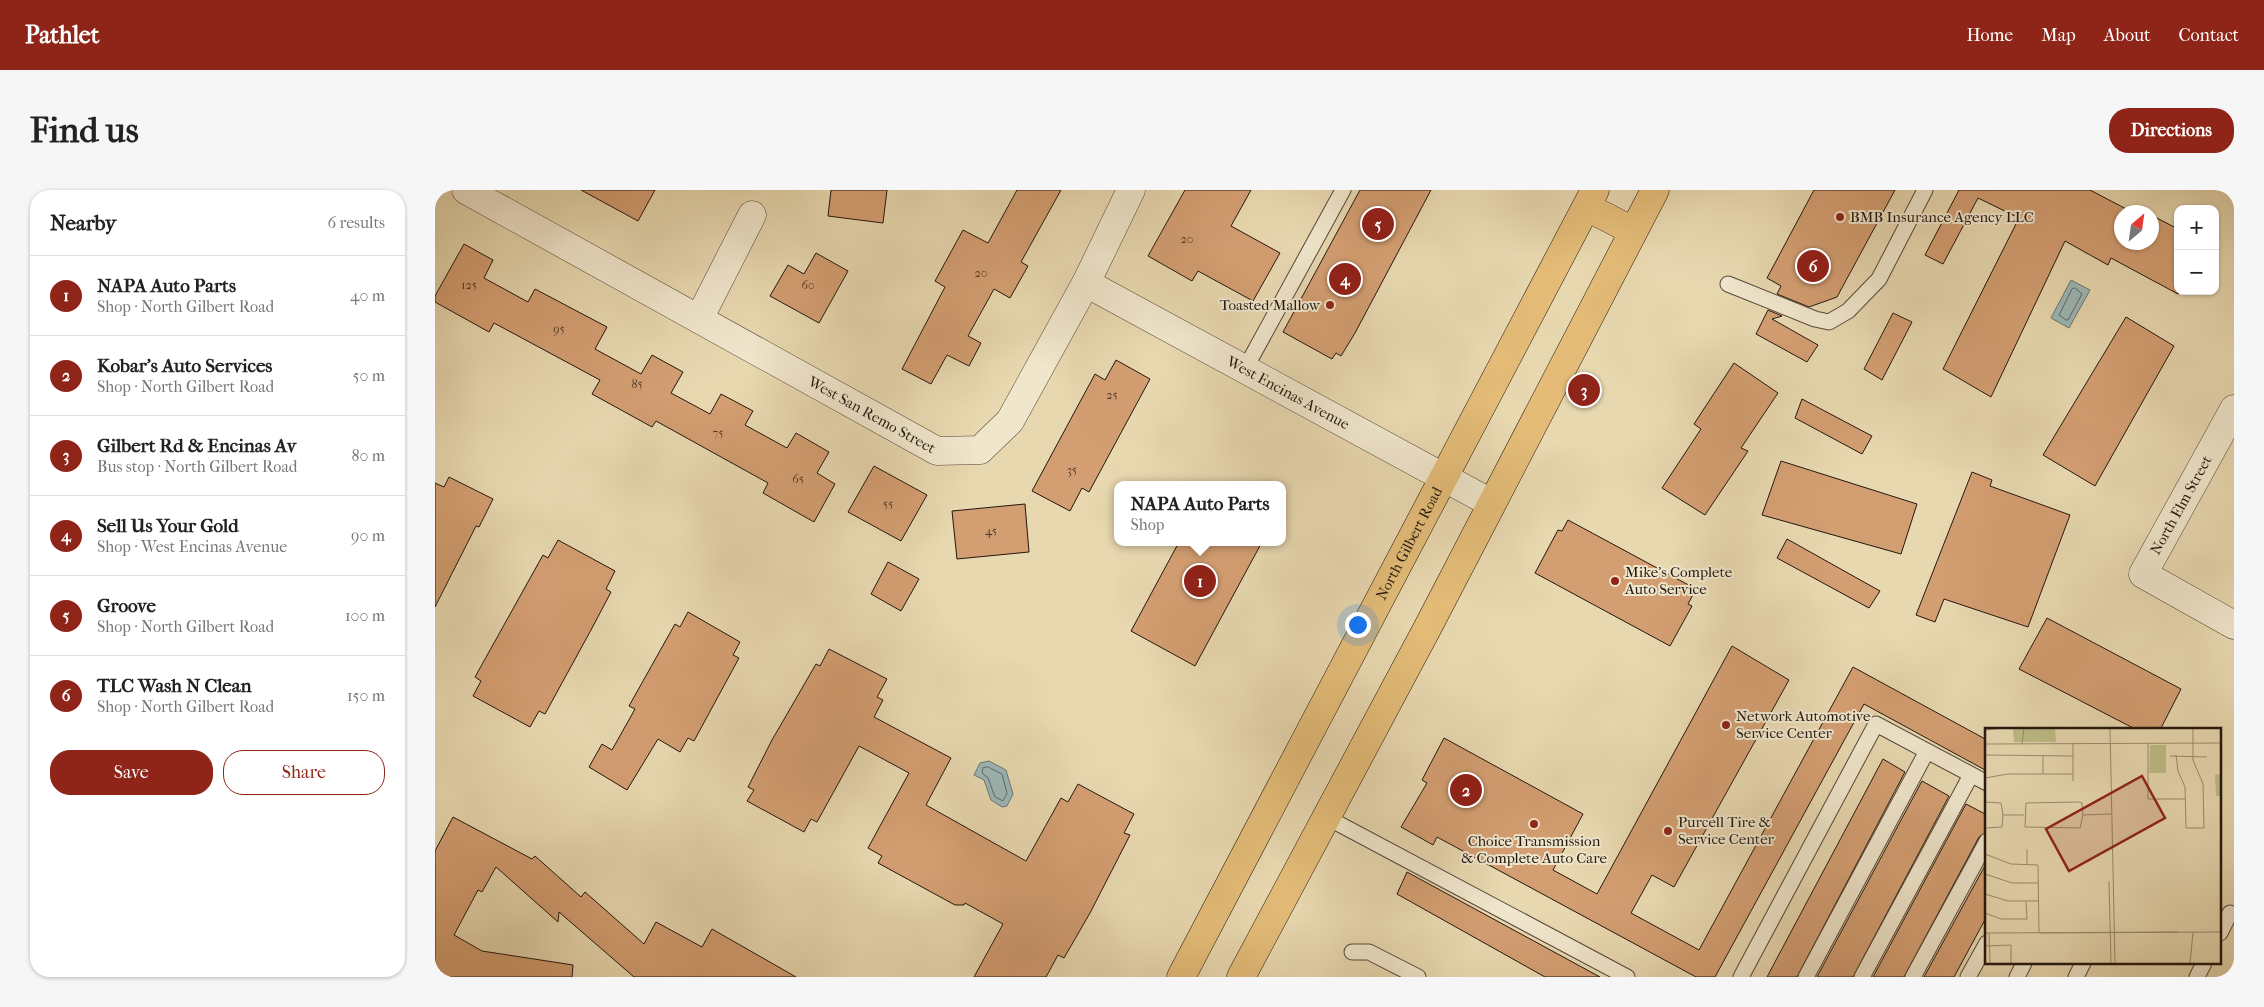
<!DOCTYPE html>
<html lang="en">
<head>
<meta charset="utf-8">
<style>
  :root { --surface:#fff; --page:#f6f6f6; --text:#222; --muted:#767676; --line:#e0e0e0; --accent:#8f2418 }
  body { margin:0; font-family:"IM FELL French Canon",serif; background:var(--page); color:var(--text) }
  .controls { position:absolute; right:15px; top:15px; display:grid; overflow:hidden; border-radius:10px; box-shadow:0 1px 4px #0004 }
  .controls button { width:45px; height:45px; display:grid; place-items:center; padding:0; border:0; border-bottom:1px solid var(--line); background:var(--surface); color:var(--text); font:25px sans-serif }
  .compass { position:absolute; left:1679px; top:15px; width:45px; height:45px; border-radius:50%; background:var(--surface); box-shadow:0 1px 4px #0004; rotate:29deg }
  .you { position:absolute; left:922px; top:434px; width:18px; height:18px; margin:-12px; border:4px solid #fff; border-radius:50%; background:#1a73e8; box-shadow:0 0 0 8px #1a73e833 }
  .badge { display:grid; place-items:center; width:32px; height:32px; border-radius:50%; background:var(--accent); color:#fff; font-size:16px; font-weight:700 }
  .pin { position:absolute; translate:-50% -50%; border:2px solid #fff; box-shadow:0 1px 5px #0006 }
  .popup { position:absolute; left:679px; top:291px; width:172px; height:65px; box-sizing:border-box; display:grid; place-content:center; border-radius:10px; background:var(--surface); filter:drop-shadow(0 1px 4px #0005); font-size:16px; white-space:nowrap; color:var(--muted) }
  .popup b { font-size:19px; color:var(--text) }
  .popup::after { content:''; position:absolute; left:50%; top:100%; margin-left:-10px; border:10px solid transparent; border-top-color:var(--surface) }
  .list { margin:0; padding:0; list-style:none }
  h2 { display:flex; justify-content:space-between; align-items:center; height:65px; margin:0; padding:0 20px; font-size:21px }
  h2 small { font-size:16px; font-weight:400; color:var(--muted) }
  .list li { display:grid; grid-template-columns:32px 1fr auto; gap:15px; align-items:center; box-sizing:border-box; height:80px; padding:0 20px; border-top:1px solid var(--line) }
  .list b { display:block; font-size:19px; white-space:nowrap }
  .list p { margin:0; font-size:16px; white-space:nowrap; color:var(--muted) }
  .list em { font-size:16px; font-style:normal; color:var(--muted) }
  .actions { display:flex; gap:10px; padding:15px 20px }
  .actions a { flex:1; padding:11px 0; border:1px solid var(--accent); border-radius:20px; text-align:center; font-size:18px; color:var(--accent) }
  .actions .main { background:var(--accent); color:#fff }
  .map { position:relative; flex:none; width:1799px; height:787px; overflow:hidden; border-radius:20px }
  header { display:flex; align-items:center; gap:30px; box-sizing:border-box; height:70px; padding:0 25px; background:var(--accent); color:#fff }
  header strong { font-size:24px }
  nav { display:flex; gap:28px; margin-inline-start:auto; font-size:18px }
  .intro { display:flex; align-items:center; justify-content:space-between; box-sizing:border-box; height:120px; padding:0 30px }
  h1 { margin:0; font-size:35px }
  .button { padding:12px 22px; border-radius:20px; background:var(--accent); color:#fff; font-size:18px; font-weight:700 }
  main { display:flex; gap:30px; padding:0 30px }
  aside { flex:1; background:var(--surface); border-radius:20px; box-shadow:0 1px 4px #0004 }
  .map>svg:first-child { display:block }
  .water { fill:#9cb7b7; stroke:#6b7774 }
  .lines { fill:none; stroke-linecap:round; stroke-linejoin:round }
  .shore { stroke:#5f6763; stroke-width:1 }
  .building { fill:#d39e72; stroke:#22170f }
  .lane-casing { stroke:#544737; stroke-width:17 }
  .street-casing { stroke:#544737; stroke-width:29 }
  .primary-casing { stroke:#22170f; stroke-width:29 }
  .lane { stroke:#f0e6cc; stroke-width:15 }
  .street { stroke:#f0e6cc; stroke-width:28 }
  .primary { stroke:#e4bc78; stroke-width:28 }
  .poi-dot { fill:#8f2418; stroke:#f0e6cc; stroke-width:2 }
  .labels { text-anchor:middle; stroke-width:4; stroke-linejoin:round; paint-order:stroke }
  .number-label { font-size:12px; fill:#4e3928 }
  .poi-label { font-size:15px; fill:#22170f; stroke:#f0e6cc; text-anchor:start }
  .street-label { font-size:15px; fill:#22170f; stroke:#f0e6cc }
  .inset-road { fill:none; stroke:#998b70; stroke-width:1 }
  .view { fill:#8f2418; fill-opacity:0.15; stroke:#8f2418; stroke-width:2.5 }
  .inset-edge { fill:none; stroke:#22170f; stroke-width:2.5 }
</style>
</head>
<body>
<header>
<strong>Pathlet</strong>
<nav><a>Home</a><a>Map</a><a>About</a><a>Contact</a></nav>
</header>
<div class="intro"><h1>Find us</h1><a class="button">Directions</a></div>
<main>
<aside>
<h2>Nearby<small>6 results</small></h2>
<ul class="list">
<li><span class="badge">1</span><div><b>NAPA Auto Parts</b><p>Shop · North Gilbert Road</p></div><em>40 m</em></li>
<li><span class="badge">2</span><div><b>Kobar's Auto Services</b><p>Shop · North Gilbert Road</p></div><em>50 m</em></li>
<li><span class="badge">3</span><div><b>Gilbert Rd &amp; Encinas Av</b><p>Bus stop · North Gilbert Road</p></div><em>80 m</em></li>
<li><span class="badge">4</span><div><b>Sell Us Your Gold</b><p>Shop · West Encinas Avenue</p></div><em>90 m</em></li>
<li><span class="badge">5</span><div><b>Groove</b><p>Shop · North Gilbert Road</p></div><em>100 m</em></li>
<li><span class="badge">6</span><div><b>TLC Wash N Clean</b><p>Shop · North Gilbert Road</p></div><em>150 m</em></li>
</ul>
<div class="actions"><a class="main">Save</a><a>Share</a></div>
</aside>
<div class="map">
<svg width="1799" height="787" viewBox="0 0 1799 787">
  <rect width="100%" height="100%" fill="#e8d8b0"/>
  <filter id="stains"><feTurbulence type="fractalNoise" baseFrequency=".004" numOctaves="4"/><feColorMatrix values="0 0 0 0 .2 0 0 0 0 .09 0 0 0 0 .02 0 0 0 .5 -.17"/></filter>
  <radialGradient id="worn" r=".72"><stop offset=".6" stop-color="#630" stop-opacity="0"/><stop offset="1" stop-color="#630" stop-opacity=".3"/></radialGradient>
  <path class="water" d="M1636,90l19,10 -21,38 -18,-10z
    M554,571l17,9 7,24 -6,12 -5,1 -11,-7 -7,-20 -10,-5 6,-12z"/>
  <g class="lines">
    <path class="shore" d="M1640,98l7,6 -14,26h-2l-7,-5 13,-26z
      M553,577l14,7 5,19 -4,8 -8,-4 -7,-19 -6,-5 1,-5z"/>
  </g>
  <path class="building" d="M146,0h74l-17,31z
    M396,0h56l-4,33 -55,-7z
    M582,0h44l-40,72 7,4 -18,32 -16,-9 -26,47 13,7 -12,23 -22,-11 -16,29 -29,-15 43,-82 -10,-6 28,-51 25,13z
    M750,0h66l-20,36 49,27 -27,48 -55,-30 -6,10 -44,-25z
    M925,0h71l-76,143 -14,23 -5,-3 -4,6 -49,-27z
    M1379,0h81l-58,107 -28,10 -32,-13 4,-8 -14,-8z
    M1524,0h131l42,22h-11v30h30v-27l27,14v65l-67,-36 -3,7 -43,-24 -74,156 -48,-28 76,-151 -41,-20 -35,66 -18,-9z
    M29,54l29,16 -9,18 44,24 7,-13 72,38 -12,22 46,25 11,-19 31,17 -12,21 39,21 11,-20 32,17 -8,14 42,23 9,-15 33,19 -12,21 18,11 -21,38 -51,-29 5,-10 -112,-62 -4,6 -60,-33 8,-14 -106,-57 -5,9 -54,-30v-6z
    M381,63l32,18 -29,52 -49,-27 18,-31 16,9z
    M1333,120l14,6 -10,3 46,26 -11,17 -51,-28z
    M1458,123l19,9 -30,58 -18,-11z
    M1691,127l48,29 -79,140 -52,-31z
    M681,170l34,19 -61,113 -7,-4 -12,23 -38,-20 63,-117 10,6z
    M1299,173l44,30 -37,55 7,3 -43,64 -43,-27 39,-59 -7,-5z
    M1367,209l70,37 -10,18 -67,-36z
    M1346,271l136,43 -16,50 -139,-39z
    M439,276l53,29 -26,46 -53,-29z
    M1537,282l20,8 -2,6 80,29 -42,112 -84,-28 -9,23 -19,-7z
    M14,287l44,22 -14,28 -3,-1 -41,81v-124l9,4z
    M590,314l4,48 -72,7 -5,-48z
    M1133,330l128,69 -8,15 4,2 -22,40 -135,-73 23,-43 4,1z
    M1352,349l93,52 -11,17 -92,-50z
    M123,350l57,31 -9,18 5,3 -20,38 -46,84 -6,-3 -9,16 -57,-31 8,-15 -6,-4 68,-122 5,3z
    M744,352h83l-67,124 -64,-35z
    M453,372l31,17 -18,32 -30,-17z
    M253,422l52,30 -7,13 6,3 -45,83 -6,-3 -8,14 -22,-13 -31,51 -38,-23 13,-23 10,6 23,-41 -6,-3 46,-82 5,3z
    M1612,428l134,71 -21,41h-23l-118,-61z
    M1297,456l57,34 -115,207 -22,-12 -21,38 68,37 154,-283 134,73v31l-123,-67 -149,273h-19l-259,-140 -4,8 -32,-18 26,-44 -5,-3 22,-42 139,76 -30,56 44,24z
    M394,459l58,30 -10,18 6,3 -9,17 77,41 -25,47 100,56 35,-63 7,4 10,-18 56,30 -10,19 6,2 -40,78 -26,45 -6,-3 -12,22h-72l29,-53 -38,-21 -1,2h-9l-77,-42 4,-7 -14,-8 41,-75 -50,-27 -42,76 -6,-3 -7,13 -57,-31 7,-11 -6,-3 24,-47 44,-76 4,2z
    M1448,569l22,13 -108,205h-30z
    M1487,591l27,15 -96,181h-36z
    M1531,614l21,11v17l-8,5 -75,140h-31z
    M18,627l79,42 3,-3 46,41 4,-5 59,52 12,-22 46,25 10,-18 84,48h-162l-75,-65 -1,10 -62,-55 -14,25 -4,-2 -24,45 28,16 91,14 -1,12h-137v-126z
    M1552,672v54l-33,61h-30z
    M972,682l193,105h-55l-148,-83z"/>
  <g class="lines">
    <g class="lane-casing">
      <path id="lane" d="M1293,94l87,35 14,3 19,-11 31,-32 46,-89
        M810,179l98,-179
        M891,627l301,160
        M1785,743l10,-20
        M917,762h17l49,25
        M1306,787l135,-253 111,59
        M1371,787l121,-226
        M1427,787l109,-202
        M1478,787l74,-136
        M1533,787l19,-34
        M1582,787l7,-14
        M1641,787l7,-14
        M1762,787l7,-14"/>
    </g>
    <g class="street-casing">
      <g id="street">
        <path id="s1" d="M31,0l471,261 43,-1 30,-29 76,-138 45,-93"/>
        <path id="s2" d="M651,93l405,220"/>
        <path d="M264,129l53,-104"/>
        <path d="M1799,219l-91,165 91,51"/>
      </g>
    </g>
    <g class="primary-casing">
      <g id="primary">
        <path d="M1152,17l46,24"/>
        <path id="s3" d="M746,787l414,-787"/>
        <path d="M806,787l188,-352 226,-435"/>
      </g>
    </g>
    <use href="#lane" class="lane"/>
    <use href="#street" class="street"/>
    <use href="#primary" class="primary"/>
  </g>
  <g class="poi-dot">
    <circle cx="1405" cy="27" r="5"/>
    <circle cx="895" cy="115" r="5"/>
    <circle cx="1180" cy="391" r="5"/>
    <circle cx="1291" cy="535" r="5"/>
    <circle cx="1099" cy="634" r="5"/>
    <circle cx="1233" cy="641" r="5"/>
  </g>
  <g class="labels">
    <g class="number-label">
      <text x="752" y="53">20</text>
      <text x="546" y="87">20</text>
      <text x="34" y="99">125</text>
      <text x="373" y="99">60</text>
      <text x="124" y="143">95</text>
      <text x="202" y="198">85</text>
      <text x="677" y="209">25</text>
      <text x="283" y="247">75</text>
      <text x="637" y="284">35</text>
      <text x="363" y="293">65</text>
      <text x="453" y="318">55</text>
      <text x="556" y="345">45</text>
    </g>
    <g class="poi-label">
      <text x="1415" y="32">BMB Insurance Agency LLC</text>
      <text x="885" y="120" text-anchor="end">Toasted Mallow</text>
      <text x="1190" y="387">Mike's Complete<tspan x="1190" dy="17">Auto Service</tspan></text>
      <text x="1301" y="531">Network Automotive<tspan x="1301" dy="17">Service Center</tspan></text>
      <text x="1243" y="637">Purcell Tire &amp;<tspan x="1243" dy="17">Service Center</tspan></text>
      <text x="1099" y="656" text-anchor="middle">Choice Transmission<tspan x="1099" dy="17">&amp; Complete Auto Care</tspan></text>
    </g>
    <g class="street-label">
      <text dy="5" stroke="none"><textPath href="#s2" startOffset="230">West Encinas Avenue</textPath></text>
      <text dy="5" stroke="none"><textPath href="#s1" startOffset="464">West San Remo Street</textPath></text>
      <text transform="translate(1746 315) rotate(-61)" y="5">North Elm Street</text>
      <text dy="5" stroke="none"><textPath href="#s3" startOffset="490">North Gilbert Road</textPath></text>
    </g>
  </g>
  <g transform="translate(1550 538)">
    <rect width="236" height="236" fill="#e8d8b0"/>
    <path d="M28,0h42l1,14h-42zM165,17h16v28h-17zM236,46v22h-5l-1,-21z" fill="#bdbc86"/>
    <path class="inset-road" d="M125,0l5,236M0,2l18,-2M163,15v56h37M0,16l237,-1M37,16l2,-16M88,16v37M0,27l88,1M58,27v19M191,27l2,16 7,16 1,41h18l-1,-44 -10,-24v-32M185,28l37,1M0,50l23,-4h65M0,74l16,1 2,12 -1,12 -17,1M94,74l3,1 1,12 -3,13 -55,-1 1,-24zM18,87h21M98,87l28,-1M42,121v16M0,126l26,10 27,1 1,68M0,146l27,9h26M124,153l2,83M0,166l23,7h31M0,185l16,6h26l-1,-17M0,205l193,-1M4,205l1,31M55,205l182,-1M0,218l26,-1v19M205,236l3,-32"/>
    <path class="view" d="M157,48l23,42 -96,53 -23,-42z"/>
    <rect width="236" height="236" class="inset-edge"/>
  </g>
  <rect width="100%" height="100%" filter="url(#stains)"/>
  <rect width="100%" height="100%" fill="url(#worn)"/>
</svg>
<div class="controls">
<button>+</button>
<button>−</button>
</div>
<svg class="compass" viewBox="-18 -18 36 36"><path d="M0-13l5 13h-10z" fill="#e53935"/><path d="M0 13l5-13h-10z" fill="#767676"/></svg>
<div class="you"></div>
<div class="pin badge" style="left:765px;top:391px">1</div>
<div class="popup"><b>NAPA Auto Parts</b>Shop</div>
<div class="pin badge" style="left:1031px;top:600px">2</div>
<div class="pin badge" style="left:1149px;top:200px">3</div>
<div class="pin badge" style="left:910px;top:89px">4</div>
<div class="pin badge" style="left:943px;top:34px">5</div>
<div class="pin badge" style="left:1378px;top:76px">6</div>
</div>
</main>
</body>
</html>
